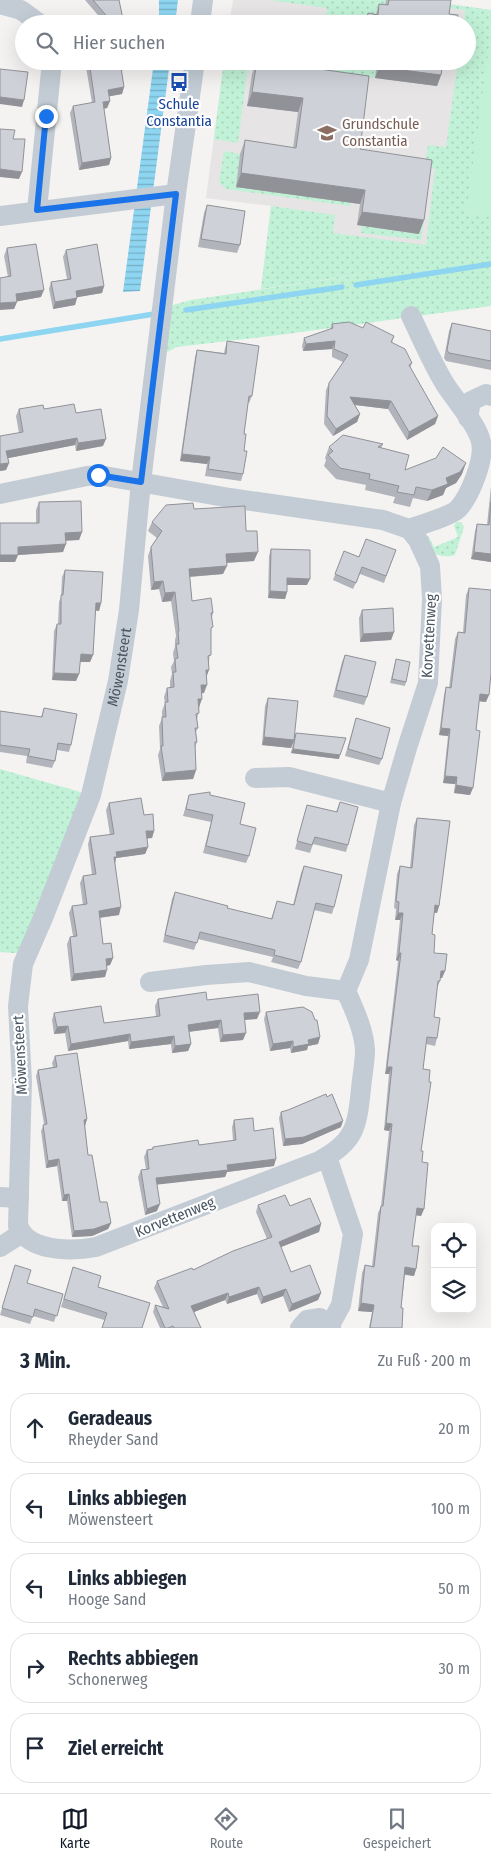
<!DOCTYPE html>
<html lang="de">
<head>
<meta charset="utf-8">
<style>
  :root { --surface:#fff; --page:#f6f6f7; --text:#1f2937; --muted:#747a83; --line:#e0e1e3; --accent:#111827 }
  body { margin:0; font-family:"Fira Sans Condensed",sans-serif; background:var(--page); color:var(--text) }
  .controls { position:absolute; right:15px; bottom:15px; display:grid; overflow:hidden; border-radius:10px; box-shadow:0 5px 20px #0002 }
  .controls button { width:45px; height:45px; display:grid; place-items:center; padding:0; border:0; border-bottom:1px solid var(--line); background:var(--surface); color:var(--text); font:25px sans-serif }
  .stop { position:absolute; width:15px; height:15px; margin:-11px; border:4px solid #1a73e8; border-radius:50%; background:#fff }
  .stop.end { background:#1a73e8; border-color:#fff; box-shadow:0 1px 5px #0008 }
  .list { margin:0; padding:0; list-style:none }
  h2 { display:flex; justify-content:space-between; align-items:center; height:65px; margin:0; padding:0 20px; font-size:21px }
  h2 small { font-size:16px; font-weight:400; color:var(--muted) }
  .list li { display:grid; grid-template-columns:32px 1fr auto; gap:15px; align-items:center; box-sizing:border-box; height:70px; margin:0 10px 10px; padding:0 10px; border:1px solid var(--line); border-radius:20px }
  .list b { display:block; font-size:19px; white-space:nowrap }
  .list p { margin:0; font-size:16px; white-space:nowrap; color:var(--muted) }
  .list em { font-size:16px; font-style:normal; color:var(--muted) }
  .icon { flex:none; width:28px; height:28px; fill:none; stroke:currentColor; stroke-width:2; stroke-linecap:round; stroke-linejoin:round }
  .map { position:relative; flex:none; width:491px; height:1328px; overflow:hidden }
  .search { position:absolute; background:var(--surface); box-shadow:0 5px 20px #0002; left:15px; right:15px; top:15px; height:55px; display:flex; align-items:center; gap:12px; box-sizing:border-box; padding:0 18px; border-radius:28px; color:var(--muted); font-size:19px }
  .sheet { height:465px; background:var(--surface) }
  nav { display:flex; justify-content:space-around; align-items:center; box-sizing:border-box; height:70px; border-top:1px solid var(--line); background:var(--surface); font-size:14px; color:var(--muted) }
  nav a { display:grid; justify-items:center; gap:2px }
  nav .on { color:var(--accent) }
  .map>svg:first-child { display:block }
  .education { fill:#e6e4e4 }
  .grass { fill:url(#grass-dots) }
  .garden { fill:#c1f2d7 }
  .water { fill:url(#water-rules) }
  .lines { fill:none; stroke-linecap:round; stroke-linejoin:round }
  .stream { stroke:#8dd5f0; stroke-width:5.5 }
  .minor { stroke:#c3ccd4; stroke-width:20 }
  .wall { fill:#b1b4ba }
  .shaded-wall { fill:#909297 }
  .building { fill:#ced1d8; stroke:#909297 }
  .route { stroke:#1a73e8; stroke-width:6 }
  .labels { text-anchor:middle; stroke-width:4.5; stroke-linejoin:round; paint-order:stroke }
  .transit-label { font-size:15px; fill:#164399; stroke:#fff }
  .education-label { font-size:15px; fill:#785e54; stroke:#fff; text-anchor:start }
  .street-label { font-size:15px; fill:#495461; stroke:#fff }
</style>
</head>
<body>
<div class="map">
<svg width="491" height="1328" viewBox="0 0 491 1328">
  <defs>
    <pattern id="grass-dots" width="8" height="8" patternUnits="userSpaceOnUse" patternTransform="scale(1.25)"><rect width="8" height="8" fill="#c1f2d7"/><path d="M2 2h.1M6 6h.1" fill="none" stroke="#a7d1bb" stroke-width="1.8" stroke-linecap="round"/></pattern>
    <pattern id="water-rules" width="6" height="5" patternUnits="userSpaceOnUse" patternTransform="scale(1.25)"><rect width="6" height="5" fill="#8dd5f0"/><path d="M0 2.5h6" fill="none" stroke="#75afc6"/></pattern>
  </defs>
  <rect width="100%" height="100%" fill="#f5f3f2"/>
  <path class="education" d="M233,0h187l71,10v245l-230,34 10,-83 -65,-8 18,-137h243v-37h-238z"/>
  <path class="grass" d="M269,0h117l-2,16 -10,8h-49l2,-16z
    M420,0l71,10v30l-25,174 25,3v89l-204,28 -110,13 -21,11 6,-50 29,-8 206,-31 -136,20 10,-83 64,9 -2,18 93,12 9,-76 -10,-2 3,-22 18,2 12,-86h9v-37h-3l1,-14 -17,-2z
    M224,61h14v2l10,2 -10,78 -24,-4z
    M266,61h106l5,1 -2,16 -109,-11z
    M224,151l16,3 -4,33 115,12 -1,7 -124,-17 -7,-7z
    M422,212l3,1 -4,27 -60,-7 1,-7 57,8z
    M456,522h5l3,5 -9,28c-9,3 -17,0 -26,-3l-4,-17 4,2 5,10 24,-10 -4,-11z
    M0,769l91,26 -65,159 -26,-2z"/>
  <path class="garden" d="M490,40h1v177l-25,-3z"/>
  <path class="water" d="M159,0h19l-3,24h-16z
    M154,61h16l-30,230 -17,1z"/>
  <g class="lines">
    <path class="stream" d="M356,285l135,-21
      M186,310l156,-23
      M0,339l154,-25"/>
    <g class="minor">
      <path d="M0,4l21,6 19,14"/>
      <path d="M200,24l3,-24"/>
      <path d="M37,210l15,-149"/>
      <path d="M0,216l176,-22"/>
      <path d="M468,418l3,-17 15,-7 5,2"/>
      <path d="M0,494l87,-18 12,-1 131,23 153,22 26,9 9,11 12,26 2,33 -4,84 -21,65 -16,55 -32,157 -13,31c8,18 18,39 19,59 0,13 -3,26 -4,39 -4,38 -6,53 -42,72l-223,86c-21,4 -59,5 -74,-14"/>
      <path d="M409,529c11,-4 42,-13 49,-20 12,-13 27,-50 23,-67 -3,-17 -26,-42 -36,-58 -13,-21 -23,-45 -34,-68"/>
      <path d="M255,778l34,-1 102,26"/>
      <path d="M150,982l56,-7 43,-3 57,14 40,5"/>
      <path d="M327,1157l26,77 -12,71 -11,20"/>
      <path d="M0,1197l19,1"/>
      <path id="s1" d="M0,1247l22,-14 -4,-7 4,-144 -4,-76 5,-42 20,-46 48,-123 27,-114 11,-71 12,-128 35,-288 19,-133"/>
      <path d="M300,1328l7,-8 13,-2 10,7 1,3"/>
    </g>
  </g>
  <path class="wall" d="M85,0h34l4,19 -20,2z
    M386,0h65l-2,14 8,10h-93l4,-11 8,1 3,-10 6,1z
    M85,61h35l4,26 -2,7 -13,2 1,5 -3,7 -3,1 7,49 -2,7 -30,5 -9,-57 3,-7 19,-3z
    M256,61h6l98,88 59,85 -62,-9 3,-21 -124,-17 4,-33 5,-14 48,8 5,-36 -51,-6 5,-32z
    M372,61h80l-4,9h-6l-1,5 -4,11 -62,-8 2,-16z
    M207,205l33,40 -3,8 -39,-6 6,-34z
    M7,248l34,49 -24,4 -3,8 -10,-53z
    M66,250l38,36 -2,7 -25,4 -2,8 -22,4 -4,-20 2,-7 16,-3 -4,-22z
    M452,323l39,8v39l-45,-9 -2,-3 5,-27z
    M332,324l31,4 31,8 -2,7 20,20 -2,5 28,48 -3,8 -28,16 -19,-31 -33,-4 5,9 -3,8 -24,14 -9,-12 2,-34 3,-7 14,-21 -11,-5v-8l-29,2 -1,-5 2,-8 26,-8z
    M227,341l25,55 -3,7h-1l-4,31v17l-1,23 -2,7 -36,-5 2,-12 -27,-3 15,-104 2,-7 27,3 1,-5z
    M19,409h25l32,4 27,33 -27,5 -1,-6 -67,13 1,5 -3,7 -6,1 19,-38 -3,-17z
    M383,444l-2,4 24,22 57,4 -6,9 -10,5 -3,7 -16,6 -14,-3 -3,9 -17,-4 2,-6 -30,-7 1,-5 -30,-6 -12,-13 2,-6 -1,-2 4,-11z
    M491,486v76l-20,-3 4,-28 2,-7 10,1z
    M39,502l43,30 -3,8h-13l-3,12 -45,3 -3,7h-15v-39h36v-13z
    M194,509l52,22 8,30 -28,2 -3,11 -33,3 2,24 21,12 -1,4 -3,46 -5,30h-2l-5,27 1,8 -2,4 1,10 -2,5 1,23 -3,9 -31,2 -4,-26 2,-6 -1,-23 3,-8v-7l3,-8 -1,-6 3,-9h3v-7l2,-7 -1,-7 3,-6 -1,-8 2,-7v-6l1,-4 -5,-35 -9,1 -3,-13 -8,1 -3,-34 3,-9 6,-9 -9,-7 4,-9z
    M271,549l36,36h-20v7l-2,7 -17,-1 1,-42z
    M396,550l-12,33 -24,-9 -7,15 -20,-9 11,-29 15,6z
    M65,570l36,33 -2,8 -4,-1 -2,45 -3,7h-10l-1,12 -3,7 -24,-1 2,-49 3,-7h1l1,-22 2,-5 1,-20z
    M469,588l17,114 -7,-1 -9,94 -16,-2 1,-9 -12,-1 5,-47 -9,-1 5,-40 2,-8 3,1 6,-49 3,-7h5l3,-37z
    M362,610l32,22 -3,8 -31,2 -1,-24z
    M345,655l22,42 -3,8 -31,-8 9,-35z
    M396,659l10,23 -1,4 -15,-3z
    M268,698l27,37 44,24 -48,-6 2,-10 -2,5 -29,-3 3,-39z
    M44,708l27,37 -2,7 -12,-2 -2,11 -3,7 -26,-5 1,-7 -27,-4v-41l41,6z
    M356,718l26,41 -3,6 -34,-9z
    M189,795h21l30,29 9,32 -3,7 -43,-10 8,-31 -28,-6z
    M340,802l8,43 -2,7 -33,-8 -3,9 -15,-4 12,-44 29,7z
    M109,803l35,12 10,16 -2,7h-5l1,9 -3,7 -29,4 -1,4 4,53 -19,3 3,26 10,14 -3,7 -3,1 -2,11 -34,4 -4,-37 3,-7 3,-1 -4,-23 3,-7 11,-1 -3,-22 3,-7 9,-1 -4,-31 2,-7 20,-2 -4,-25z
    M417,818l22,88 -2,7h-3l-2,21 2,19 11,18 -3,7h-2v3l-3,7 -3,29 3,21 -2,8 -9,-2 -3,25 -2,82 1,11 2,47 -3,7 -5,-1 -4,31 4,23 -2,7 -9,-1 -4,33 1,20h-33l3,-16 -14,-1 4,-38 3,-8 7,1 6,-53 3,-7 8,-75 -5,-1 5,-56h-4l13,-113 -2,-1 4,-40h-5l1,-11 -2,-1 3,-34 3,-8 10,2 4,-43z
    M304,866l30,41 -2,7 -18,-4 -13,52 -3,7 -27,-7 2,-5 -75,-18 -4,11 -31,-8 9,-43 3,-7 52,16 44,11 6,-18 16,4 8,-32z
    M158,999l49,1 50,19 -12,1 -2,20 -23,2 -2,-14 -29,4 2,12 -3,7 -16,2 -1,-9 -42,5 -1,-8 -60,10 -3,-18 -11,1 -2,-14 2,-7 50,10 52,-6 -1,-11z
    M266,1012l54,25 -2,7 -10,2 -1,4 -16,3 -1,-5 -20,3 -6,-32z
    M55,1056l32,63 -2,7 3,29 12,47 11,21 -3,6 -16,7 -20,1 -5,-36h-5l-5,-35 -11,2 -5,-37 3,-7 -8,-48 2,-6 15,-3 -1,-4z
    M288,1110l53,17 -39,17 -19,2 -4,-28 2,-6z
    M234,1120l20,11 20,35 -47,6 -2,5 -68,7v27l-12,4 -7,-38 3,-7 5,-1 -2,-12 3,-7 5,-1 1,-2 46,-2 34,-4 -1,-14z
    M258,1205l32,1 31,18 -2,8 -38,15 10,25 30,21 -3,7 -29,12 -6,-16 -22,8 -4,-10 -30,10 -2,-4 -31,12 7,16h-41l-7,-16 2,-7 8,2 -9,-19 3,-7 36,-11 74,-31 -11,-27z
    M73,1267l25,20 52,16 -46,17 -43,-13z
    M13,1272l14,11 36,11 -9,28 -21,-6 -3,8 -30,-9z"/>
  <path class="shaded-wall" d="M123,19l-2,5h-8l1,-4z
    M442,61h10l-4,9 -9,-1z
    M379,67l62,8 -4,11 -62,-8z
    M124,87l-2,7 -16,3 2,-7z
    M252,92l51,6 -5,14 -51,-6z
    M0,97l24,3 -2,7 -22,-3z
    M110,101l-3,7 -7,1 3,-7z
    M111,158l-2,7 -30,5 3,-7z
    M0,169l22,3 -3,7 -19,-2z
    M241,173l124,17 -5,14 -124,-17z
    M362,212l62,8 -5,14 -62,-9z
    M104,286l-2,7 -29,5 3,-7z
    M44,290l-3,7 -27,5 2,-8z
    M77,298l-2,7 -22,4 2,-7z
    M17,302l-3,7 -14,1v-7z
    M335,341l-3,8 -29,2 3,-7z
    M350,397l41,4 -3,8 -41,-5z
    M360,414l-3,8 -24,14 3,-7z
    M438,416l-3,8 -28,16 2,-8z
    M77,438l-2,7 -71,14 2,-8z
    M106,439l-3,7 -27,5 2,-8z
    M182,454l28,3 -3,7 -27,-3z
    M9,463l-3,7 -6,1v-7z
    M466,463l-4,11 -6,9 -10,5 -3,7 -16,6 5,-11z
    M82,532l-3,8 -16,1 2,-8z
    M66,544l-3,8 -45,3 -3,7h-15v-7l18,-8z
    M258,552l-4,9 -31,2 3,-9z
    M474,552l17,2v8l-20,-3z
    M227,566l-4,8 -38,3 4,-8z
    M287,578l23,1 -3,6h-23z
    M163,581l-4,8 -8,1 3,-8z
    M270,591l17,1 -2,7 -17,-1z
    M175,592l-4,9 -9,1 3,-9z
    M96,603h5l-2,8 -6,-1z
    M394,632l-3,8 -31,2 3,-8z
    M81,654l12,1 -3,7h-12z
    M206,670h3l-3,8z
    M54,673l25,1 -3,7 -24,-1z
    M201,685h6l-3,8 -6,1z
    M480,694l9,1 -3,7 -9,-1z
    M198,699h4l-3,8z
    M441,728l9,1 -2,7 -9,-1z
    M264,737l30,3 -3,8 -29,-3z
    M293,749l47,6 -1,4 -48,-6z
    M196,770l-3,9 -31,2 3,-8z
    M445,776l12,1 -2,7 -12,-1z
    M456,785l17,3 -3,7 -16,-2z
    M146,831h8l-2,7 -8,1z
    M148,847l-3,7 -29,4 -1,6h-3l4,-12z
    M435,905l4,1 -2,7 -4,-1z
    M121,907l-2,8 -23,3 3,-7z
    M398,913h5l-3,7h-5z
    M399,953h2l-3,8 -2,-1z
    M113,958l-3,7 -7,1 3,-7z
    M107,970l-2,7 -34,4 3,-7z
    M441,971h4l-3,7h-4z
    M260,1012l-3,7 -15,1 2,-7z
    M221,1020l-3,8 -32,4 2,-7z
    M68,1026l-3,7 -11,1 3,-7z
    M246,1033l-3,7 -23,2 3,-7z
    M130,1034l-2,7 -60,10 3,-7z
    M174,1036l-3,8 -42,5 2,-7z
    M320,1037l-2,7 -10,2 -1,4 -16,3 2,-6 15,-7z
    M293,1041l-3,7 -20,3 3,-7z
    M191,1044l-3,7 -16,2 3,-7z
    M387,1067h5l-3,7h-4z
    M87,1119l-2,7 -1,-6z
    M343,1121l-2,6 -39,17 -19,2 2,-7z
    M386,1123l6,1 -3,7 -5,-1z
    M59,1159l-2,7 -11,2 2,-7z
    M276,1159l-2,7 -47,6 -2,5 -71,8 2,-7 71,-13z
    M69,1194l-2,7h-5l2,-6z
    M160,1204l-3,7 -12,4 2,-6z
    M417,1208l7,1 -3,7 -7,-1z
    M111,1223l-3,6 -16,7 -20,1 2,-6z
    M321,1224l-2,8 -43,17 3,-7z
    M405,1267l11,2 -2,7 -11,-2z
    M259,1287l-2,7 -30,10 2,-7z
    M286,1289l-3,7 -22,8 2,-7z
    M228,1293l-3,7 -36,14 2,-8z
    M321,1293l-3,7 -29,12 3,-8z
    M361,1303l13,2 -2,7 -14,-1z"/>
  <path class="building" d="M93,0h26l4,19 -9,1 1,4h-28l23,-4z
    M389,0h62l-2,14 9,1 -1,9h-91l2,-11 10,2 1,-11 9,1z
    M89,61h31l4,26 -16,3 2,11 -7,1 8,56 -29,5 -9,-57 22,-4z
    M257,61h5l107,15 -9,73 72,11 -8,60 -62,-8 3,-22 -124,-17 4,-33 51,8 7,-50 -51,-6z
    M380,61h63l-2,14 -62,-8z
    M0,69l28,3 -4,28 -24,-3z
    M0,129l15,1 -2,9h12l-3,33 -22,-3z
    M207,205l38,6 -5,34 -39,-6z
    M36,244l8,46 -28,4 1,8 -17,1v-25l11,-2 -4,-28z
    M97,244l7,42 -28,5 1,7 -22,4 -4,-20 20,-3 -5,-29z
    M349,322l14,6 3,-6 28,14 -3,6 14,7 7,14 -3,2 29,51 -29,16 -18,-31 -41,-4 10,17 -24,15 -9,-13 2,-33 19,-28 -14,-6 1,-8 -29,3 -2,-6 29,-10 -1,-4z
    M452,323l39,8v30l-42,-8 -2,-3z
    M227,341l32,5 -7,50h-3l-5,38h2l-2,17h3l-4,23 -35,-5 2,-12 -28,-3 15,-104 29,4z
    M74,404l2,9 25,-4 5,30 -28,4 -1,-5 -71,13 3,12 -9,1v-28l23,-4 -4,-23 24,-4 1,4z
    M343,435l40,9 -5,3 31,8 -4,15 31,-12 7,-11 23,16 -6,9 -14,6 2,6 -16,6 -16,-3 -2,8 -17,-3 2,-6 -30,-7 1,-5 -30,-6 -12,-13 5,-4 -4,-4z
    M81,501l1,31 -17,1 1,11 -48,3v8h-18v-32h39v-21z
    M491,502v52l-17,-2 3,-28 12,1z
    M193,503l1,6 51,-3 1,25h11l1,21 -32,2 1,12 -38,3 3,32 19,-3 2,15h-2l2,14 -2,1v27l-3,1 1,14h-3l1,15h-6l1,14h-4l1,14 -3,1 2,14h-3l2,14h-2l1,28 -31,3 -4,-27h2l-1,-29h4l-1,-15h3l-1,-14 7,-1 -1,-15h3l-1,-13 3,-1 -2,-14h3l-1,-13h1l-4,-39 -10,1 -2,-12 -9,1 -3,-35 11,-16 -10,-9 14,-17z
    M366,539l30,11 -10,26 -24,-9 -6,16 -21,-9 9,-23 15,6z
    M271,549l39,1v29l-23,-1v14l-17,-1z
    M65,570l38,2 -2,31h-5l-3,52 -12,-1 -2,20 -25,-1 3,-49h4v-29h2z
    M469,588l22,2v83l-2,22 -9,-1 -4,36 4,1 -7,57 -17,-3 1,-8 -12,-1 5,-47 -9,-1 5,-41 5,1 7,-56 7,1z
    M393,608l1,24 -31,2 -1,-24z
    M345,655l31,7 -9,35 -31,-7z
    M396,659l14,3 -4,20 -14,-3z
    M268,698l30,3 -4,39 -30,-3z
    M44,708l33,6 -6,31 -13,-2 -3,18 -27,-5 2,-7 -30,-4v-34l42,6z
    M356,718l34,10 -8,31 -34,-10z
    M296,733l50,5 -6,17 -47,-6z
    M210,792v3l35,8 -5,21 16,4 -7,28 -43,-10 7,-31 -27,-6 3,-14z
    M141,798l3,17 9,-1 1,17h-8l2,16 -32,5 1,5h-3l7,50 -22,4 4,33 8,-1 2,15 -7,1 1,11 -33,4 -4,-37 7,-1 -5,-30 15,-2 -4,-28 13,-2 -6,-37 24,-3 -5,-31z
    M340,802l18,5 -10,38 -33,-8 -3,8 -15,-4 10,-36 30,7z
    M417,818l33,3 -11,85 -4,-1 -3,29 3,1 -1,18 13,1 -2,17h-4l-1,10h-2l-4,36 6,1 -3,20 -10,-1 -4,32 7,1 -1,12h2l-10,69h2l-1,11 6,1 -4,46 -7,-1 -5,38h7l-3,23 -11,-2 -4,41h2l-1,20h-32l4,-23 -13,-2 4,-38 9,2 7,-61h2l9,-82 -6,-1 6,-56h-5l14,-114h-2l4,-40h-5l1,-11 -3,-1 4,-35 12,2z
    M304,866l38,9 -8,32 -18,-4 -15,59 -27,-7 1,-5 -75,-18 -3,11 -32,-8 10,-43 53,14 -1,2 45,11 5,-18 17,4z
    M206,992l1,8 51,-6 2,18 -16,1 2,20 -23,2 -2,-15 -33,5 3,19 -16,2 -1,-10 -43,6 -1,-8 -59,10 -3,-18 -11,1 -3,-14 47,-7 3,17 56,-7 -2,-17z
    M303,1007l9,5 3,8h2l3,17 -12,3 1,4 -16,3v-6l-20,3 -7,-32z
    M77,1053l10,66 -3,1 4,35h4l8,47h7l4,21 -17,6 -20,2 -5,-37 -5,1 -5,-36 -11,2 -5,-36 4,-1 -9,-54 19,-3 -2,-11z
    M326,1094l1,3 5,-3 11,27 -39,16 -19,2 -4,-27 7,-2z
    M253,1118l1,13 19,-3 3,31 -49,6 1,5 -72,8 4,26 -13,5 -6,-39 8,-1 -2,-19 6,-1v-2l45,-7 1,5 37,-5 -2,-20z
    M285,1195l5,11 20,-8 11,26 -42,18 12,30 19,-7 11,28 -29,11 -6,-15 -23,8 -4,-10 -30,10 -1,-4 -37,13 10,22h-27l-1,-2 -5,2h-3l-10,-23 14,4 -12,-28 35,-13 1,2 40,-19 39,-14 -14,-32z
    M15,1265l16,5 -4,13 36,11 -6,22 -22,-7 -2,8 -31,-9z
    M73,1267l28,9 -3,11 52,16 -8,25h-40l5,-15 -43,-14z"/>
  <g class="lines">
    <path class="route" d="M46,116l-9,94 139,-16 -35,288 -43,-7"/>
  </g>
  <defs>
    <g id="bus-bare" transform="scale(1.5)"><path d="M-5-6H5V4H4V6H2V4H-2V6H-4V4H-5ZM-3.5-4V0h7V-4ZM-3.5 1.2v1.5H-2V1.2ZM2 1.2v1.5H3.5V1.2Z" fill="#1a4fb4" stroke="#fff" stroke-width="2.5" paint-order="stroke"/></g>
    <g id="school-bare" transform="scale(1.5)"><path d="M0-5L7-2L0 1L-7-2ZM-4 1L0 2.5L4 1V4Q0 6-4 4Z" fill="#8d6e63" stroke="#fff" stroke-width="2.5" paint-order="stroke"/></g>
  </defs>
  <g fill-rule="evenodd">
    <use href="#bus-bare" x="179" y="82"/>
    <use href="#school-bare" x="327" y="133"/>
  </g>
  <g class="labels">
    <g class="transit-label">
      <text x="179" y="109">Schule<tspan x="179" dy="17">Constantia</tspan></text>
    </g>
    <g class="education-label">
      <text x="342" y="129">Grundschule<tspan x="342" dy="17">Constantia</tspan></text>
    </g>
    <g class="street-label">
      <text transform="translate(429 636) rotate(-87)" y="5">Korvettenweg</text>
      <text dy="5" stroke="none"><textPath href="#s1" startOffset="610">Möwensteert</textPath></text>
      <text transform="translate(20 1055) rotate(-93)" y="5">Möwensteert</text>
      <text transform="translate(175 1217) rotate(-22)" y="5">Korvettenweg</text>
    </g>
  </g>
</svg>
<div class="controls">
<button><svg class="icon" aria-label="locate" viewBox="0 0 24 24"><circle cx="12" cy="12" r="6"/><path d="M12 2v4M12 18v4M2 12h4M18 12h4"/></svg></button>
<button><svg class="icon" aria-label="layers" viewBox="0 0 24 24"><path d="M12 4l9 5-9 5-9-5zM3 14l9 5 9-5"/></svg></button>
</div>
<div class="stop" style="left:98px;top:475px"></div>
<div class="stop end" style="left:46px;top:116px"></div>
<div class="search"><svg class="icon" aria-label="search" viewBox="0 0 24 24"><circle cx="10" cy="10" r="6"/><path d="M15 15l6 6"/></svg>Hier suchen</div>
</div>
<section class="sheet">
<h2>3 Min.<small>Zu Fuß · 200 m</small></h2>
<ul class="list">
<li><svg class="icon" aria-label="ahead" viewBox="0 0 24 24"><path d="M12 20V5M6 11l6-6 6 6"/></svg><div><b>Geradeaus</b><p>Rheyder Sand</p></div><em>20 m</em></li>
<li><svg class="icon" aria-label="left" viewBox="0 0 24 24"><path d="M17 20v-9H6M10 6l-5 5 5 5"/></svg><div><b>Links abbiegen</b><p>Möwensteert</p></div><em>100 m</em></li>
<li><svg class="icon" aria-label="left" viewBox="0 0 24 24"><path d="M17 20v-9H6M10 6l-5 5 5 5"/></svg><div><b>Links abbiegen</b><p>Hooge Sand</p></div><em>50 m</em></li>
<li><svg class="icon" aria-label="right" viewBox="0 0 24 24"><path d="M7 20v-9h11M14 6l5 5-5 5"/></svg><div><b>Rechts abbiegen</b><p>Schonerweg</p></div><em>30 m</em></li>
<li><svg class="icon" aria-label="arrive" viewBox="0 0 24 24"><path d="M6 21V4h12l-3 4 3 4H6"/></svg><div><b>Ziel erreicht</b></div></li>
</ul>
</section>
<nav>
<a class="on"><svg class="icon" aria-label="map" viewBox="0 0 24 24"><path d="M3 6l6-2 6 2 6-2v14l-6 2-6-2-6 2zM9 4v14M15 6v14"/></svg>Karte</a>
<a><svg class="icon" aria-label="directions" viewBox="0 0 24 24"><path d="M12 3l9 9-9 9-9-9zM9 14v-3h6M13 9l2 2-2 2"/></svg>Route</a>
<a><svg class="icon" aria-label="saved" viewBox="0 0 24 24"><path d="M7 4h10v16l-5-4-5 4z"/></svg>Gespeichert</a>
</nav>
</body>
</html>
